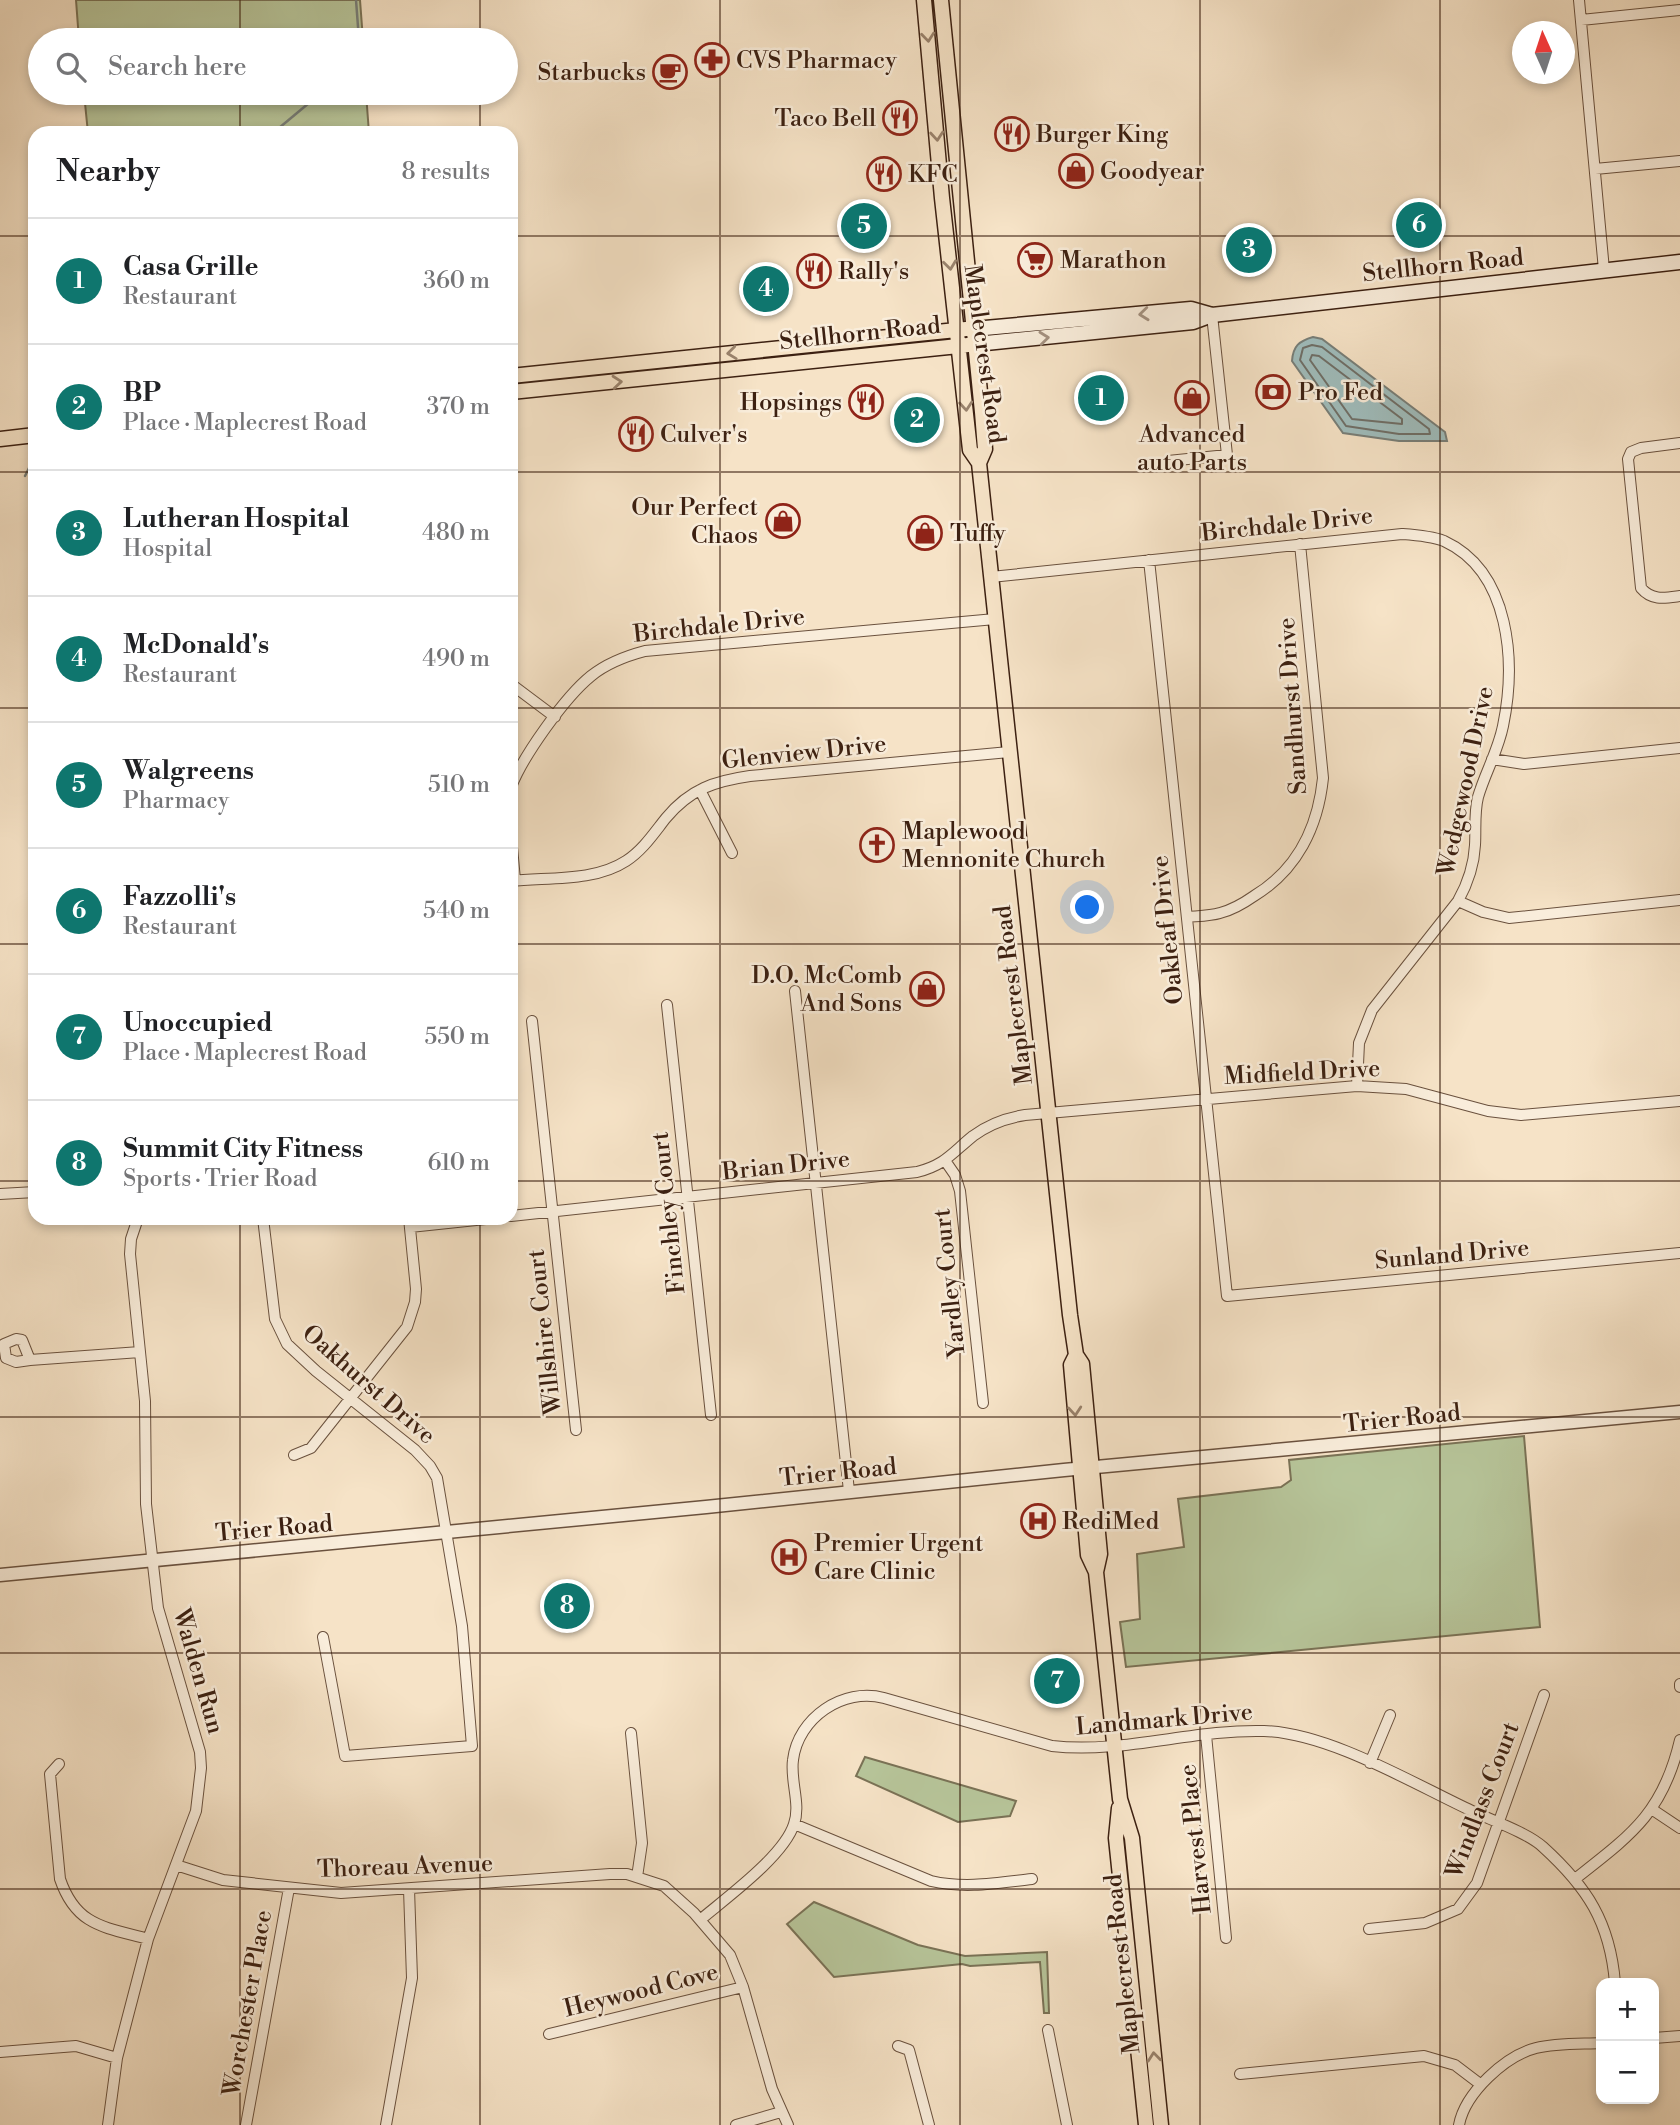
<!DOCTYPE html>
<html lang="en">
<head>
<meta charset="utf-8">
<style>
  :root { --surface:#fff; --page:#f6f6f6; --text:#202124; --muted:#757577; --line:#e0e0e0; --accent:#0f766e }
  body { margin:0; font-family:"Libre Bodoni",serif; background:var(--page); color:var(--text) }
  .controls { position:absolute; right:21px; bottom:21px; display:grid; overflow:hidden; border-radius:14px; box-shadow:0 4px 10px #0003 }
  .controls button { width:63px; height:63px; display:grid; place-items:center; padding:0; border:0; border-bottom:2px solid var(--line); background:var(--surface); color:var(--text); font:35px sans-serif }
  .compass { position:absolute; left:1512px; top:21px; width:63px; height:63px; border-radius:50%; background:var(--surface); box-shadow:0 4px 10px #0003; rotate:357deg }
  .you { position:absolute; left:1088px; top:908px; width:24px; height:24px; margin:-18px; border:5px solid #fff; border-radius:50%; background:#1a73e8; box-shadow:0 0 0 10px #1a73e833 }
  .badge { display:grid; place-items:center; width:46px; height:46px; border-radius:50%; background:var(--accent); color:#fff; font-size:23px; font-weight:700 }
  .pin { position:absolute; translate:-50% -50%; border:4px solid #fff; box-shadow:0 2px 7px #0006 }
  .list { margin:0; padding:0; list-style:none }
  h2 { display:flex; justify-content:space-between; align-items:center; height:91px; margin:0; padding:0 28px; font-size:30px }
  h2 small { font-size:23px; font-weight:400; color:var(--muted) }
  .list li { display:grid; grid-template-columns:46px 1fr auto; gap:21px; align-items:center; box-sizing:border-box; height:126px; padding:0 28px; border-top:2px solid var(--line) }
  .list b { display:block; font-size:26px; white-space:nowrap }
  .list p { margin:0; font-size:23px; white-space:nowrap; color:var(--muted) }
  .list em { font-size:23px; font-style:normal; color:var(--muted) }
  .icon { flex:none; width:38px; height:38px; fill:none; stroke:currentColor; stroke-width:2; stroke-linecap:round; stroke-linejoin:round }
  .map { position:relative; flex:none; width:1680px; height:2125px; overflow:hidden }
  .search { position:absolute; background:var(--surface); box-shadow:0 4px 10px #0003; left:28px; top:28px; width:490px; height:77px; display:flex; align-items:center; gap:18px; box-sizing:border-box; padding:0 24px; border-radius:38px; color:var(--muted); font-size:26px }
  .panel { position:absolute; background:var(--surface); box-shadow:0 4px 10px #0003; left:28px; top:126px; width:490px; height:1099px; border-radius:21px }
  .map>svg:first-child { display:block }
  .green { fill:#b7c59a; stroke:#7a7256; stroke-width:2 }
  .water { fill:#9fbdbd; stroke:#777e78; stroke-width:2 }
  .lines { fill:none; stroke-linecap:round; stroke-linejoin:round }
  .shore { stroke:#6e6e67; stroke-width:2 }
  .stream { stroke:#777e78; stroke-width:2.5 }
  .minor-casing { stroke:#6a513e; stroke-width:12 }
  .tertiary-casing { stroke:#6a513e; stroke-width:15 }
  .secondary-casing { stroke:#3c2011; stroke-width:17 }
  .primary-casing { stroke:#3c2011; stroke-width:17 }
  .minor { stroke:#f9eddb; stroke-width:10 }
  .tertiary { stroke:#f9eddb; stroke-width:12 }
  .secondary { stroke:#f9eddb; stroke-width:14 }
  .primary { stroke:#f6e3c7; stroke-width:14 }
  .oneway { stroke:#99826c }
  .oneway2 { stroke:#a49180 }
  .grid { fill:none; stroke:#3c2011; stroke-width:2; stroke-opacity:0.55 }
  .labels { text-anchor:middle; stroke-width:5; stroke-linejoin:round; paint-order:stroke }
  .poi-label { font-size:24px; fill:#3c2011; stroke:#f9eddb; text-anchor:start }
  .street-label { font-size:24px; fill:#3c2011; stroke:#f9eddb }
</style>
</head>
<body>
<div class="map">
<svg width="1680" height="2125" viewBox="0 0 1680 2125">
  <rect width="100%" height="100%" fill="#f6e3c7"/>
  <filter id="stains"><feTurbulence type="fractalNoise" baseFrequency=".00286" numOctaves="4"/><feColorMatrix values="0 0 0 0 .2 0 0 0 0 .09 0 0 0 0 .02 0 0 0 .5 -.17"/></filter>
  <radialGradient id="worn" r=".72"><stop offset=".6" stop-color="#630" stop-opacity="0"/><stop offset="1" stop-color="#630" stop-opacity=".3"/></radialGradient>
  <path class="green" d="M76,0h284l3,40h-284z
    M84,93h282l3,40h-281z
    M1524,1436l16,191 -414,40 -6,-45 20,-3 -3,-65 47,-7 -6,-48 103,-12 10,-7 -2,-20z
    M865,1757l151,44 -6,15 -52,6 -102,-46z
    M814,1902l104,43 47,11 82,-4 2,61h-5l-4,-51 -70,4 -8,-2 -128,13 -47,-53z"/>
  <path class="water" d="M1313,337l9,2 123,93 2,9h-48l-56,-8 -51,-72c1,-15 7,-20 21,-24z"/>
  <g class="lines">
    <path class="shore" d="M1312,345l10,2 107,82 1,5h-31l-53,-8 -46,-66 3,-12z
      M1312,355l7,1 83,63v5l-50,-5 -42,-59z"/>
    <path class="stream" d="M356,0l3,40
      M273,133l48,-40
      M25,476l10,-20"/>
    <g class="minor-casing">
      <path id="minor" d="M1579,0l25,270
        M1581,20l99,-10
        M1595,169l85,-8
        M1680,443l-39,5 -10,4 -3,7 13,129c11,13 24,10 39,8
        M1168,461l59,-6 -15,-140
        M1149,560l78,736 453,-43
        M991,577l411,-43c14,1 29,2 42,7 67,31 72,122 59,185 -5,25 -18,47 -25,71 -4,16 -2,32 -3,48 -1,21 -7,38 -17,56l-86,109 -13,33 -2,43
        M511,684l44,33
        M1492,759l32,5 156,-16
        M511,787c12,-31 54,-90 80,-111 16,-13 35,-20 54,-25l350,-32
        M700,790l32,63
        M511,836l4,44
        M511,881c37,-4 83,1 115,-20 17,-11 28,-28 40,-43 24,-29 49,-37 84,-42l259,-24
        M1458,901l25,11 26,6 171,-18
        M1187,917c11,-1 23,-1 33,-4 12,-3 24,-10 34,-17 43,-26 64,-69 69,-118l-23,-234
        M795,991l54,500
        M667,1005l44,410
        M532,1021l44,409
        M946,1162l9,13 5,16 23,212
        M0,1194l35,-2
        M511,1216l406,-44c28,-7 35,-19 56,-36 16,-12 33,-18 52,-21l332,-29 49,3 82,22 33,4 159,-14
        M174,1218h38
        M263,1218l12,101 12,25 29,27 99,79 15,16 7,12 25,148 10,120 -127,10 -22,-119
        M410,1227l85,-9
        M30,1360l-14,2 -10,-4 -2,-14 12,-5 6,1 8,20 110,-8
        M294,1455l17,-7 96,-121 8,-25 1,-13 -7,-71
        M1680,1684v3
        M631,1733l11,110 -5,34
        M1206,1735l20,203
        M1370,1763l20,-48
        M59,1764l-9,10 10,105c16,47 44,48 88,60
        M1653,1810l27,18
        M794,1824l137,57c34,8 66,2 101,-2
        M176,1865l47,15 118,13 269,-19h17l37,12 30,27 36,42 13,32 29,102 16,36
        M1575,1879c56,-44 88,-66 105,-139
        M700,1920c26,-22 84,-64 94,-96 7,-20 -4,-43 -1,-64 5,-42 50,-73 91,-62l168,48c70,8 142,-17 212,-15 65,2 148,52 208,80 19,9 56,22 71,36 44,40 67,75 72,136
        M1369,1929l56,-6 33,-14 19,-26 67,-188
        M1048,2030l19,95
        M549,2034l194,-47
        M1654,2038l26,-2
        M898,2046l11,4 20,75
        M0,2052l76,-6 41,12
        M1240,2074l184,-18 31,9 25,19
        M108,2125l9,-67 31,-119 48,-128 5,-43 -1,-16 -42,-144 -12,-104 -1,-103 -15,-147 1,-15 7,-21
        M246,2125l43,-237
        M386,2125l26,-147 -3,-89
        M736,2125l45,-13
        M1459,2125c6,-32 46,-69 77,-77 20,-5 45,-4 65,-5"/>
    </g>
    <g class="tertiary-casing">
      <path id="tertiary" d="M0,1575l706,-68 358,-37 616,-58"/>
    </g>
    <g class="secondary-casing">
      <path id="secondary" d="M974,329l217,-20 21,6
        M976,344l217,-22 19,-7 468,-53"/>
    </g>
    <g class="primary-casing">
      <path id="primary" d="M924,0l18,198 28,252 9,13
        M941,0l41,412 3,37 -6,14 91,852 6,40 6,9 18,190 -4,18
        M511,376l455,-47
        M511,392l457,-47
        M0,439l35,-4
        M1076,1355l-5,10 17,190 8,17 24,227 12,39 29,287
        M1119,1808l-3,30 30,287"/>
    </g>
    <use href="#minor" class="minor"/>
    <use href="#tertiary" class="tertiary"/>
    <use href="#secondary" class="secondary"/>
    <use href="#primary" class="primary"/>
  </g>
  <defs><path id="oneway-chevron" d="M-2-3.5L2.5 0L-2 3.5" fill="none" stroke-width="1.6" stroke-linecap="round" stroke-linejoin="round" transform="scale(1.75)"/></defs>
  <g class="oneway">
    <use href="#oneway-chevron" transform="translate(928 37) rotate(84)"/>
    <use href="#oneway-chevron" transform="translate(937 136) rotate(85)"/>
    <use href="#oneway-chevron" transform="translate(950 265) rotate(83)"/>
    <use href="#oneway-chevron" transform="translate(732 353) rotate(173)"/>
    <use href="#oneway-chevron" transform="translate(617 382) rotate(-5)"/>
    <use href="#oneway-chevron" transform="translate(966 406) rotate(85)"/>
    <use href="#oneway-chevron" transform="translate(1075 1411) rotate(85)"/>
    <use href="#oneway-chevron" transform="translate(1154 2057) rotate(-96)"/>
  </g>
  <g class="oneway2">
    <use href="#oneway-chevron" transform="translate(1144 314) rotate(174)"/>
    <use href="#oneway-chevron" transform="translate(1044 338) rotate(-6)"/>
  </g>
  <path class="grid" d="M240,0v40M480,0v40M720,0v2125M960,0v2125M1200,0v2125M1440,0v2125M240,93v40M480,93v40M0,236h35M511,236h1169M0,472h35M511,472h1169M0,708h35M511,708h1169M0,944h35M511,944h1169M0,1181h35M511,1181h1169M240,1218v907M480,1218v907M0,1417h1680M0,1653h1680M0,1889h1680"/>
  <defs>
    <g id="pharmacy-ring" transform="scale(1.75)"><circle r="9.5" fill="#f9eddb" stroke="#8f2418" stroke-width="1.5"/><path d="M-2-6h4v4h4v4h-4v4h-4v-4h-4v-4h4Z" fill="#8f2418"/></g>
    <g id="cafe-ring" transform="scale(1.75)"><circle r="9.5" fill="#f9eddb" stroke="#8f2418" stroke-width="1.5"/><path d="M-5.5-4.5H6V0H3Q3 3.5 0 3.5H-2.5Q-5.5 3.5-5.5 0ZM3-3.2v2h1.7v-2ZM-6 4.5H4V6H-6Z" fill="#8f2418"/></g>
    <g id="restaurant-ring" transform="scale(1.75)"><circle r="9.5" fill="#f9eddb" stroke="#8f2418" stroke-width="1.5"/><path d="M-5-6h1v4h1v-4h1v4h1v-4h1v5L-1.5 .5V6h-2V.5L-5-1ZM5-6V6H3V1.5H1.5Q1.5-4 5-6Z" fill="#8f2418"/></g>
    <g id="shop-ring" transform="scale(1.75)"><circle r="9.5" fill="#f9eddb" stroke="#8f2418" stroke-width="1.5"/><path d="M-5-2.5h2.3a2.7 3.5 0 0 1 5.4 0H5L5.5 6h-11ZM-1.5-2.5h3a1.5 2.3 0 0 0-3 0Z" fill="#8f2418"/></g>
    <g id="supermarket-ring" transform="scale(1.75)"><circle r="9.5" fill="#f9eddb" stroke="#8f2418" stroke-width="1.5"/><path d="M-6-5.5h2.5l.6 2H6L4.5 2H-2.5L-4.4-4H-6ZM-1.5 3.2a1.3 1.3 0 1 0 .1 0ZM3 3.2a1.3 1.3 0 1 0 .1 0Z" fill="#8f2418"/></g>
    <g id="bank-ring" transform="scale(1.75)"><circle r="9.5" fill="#f9eddb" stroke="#8f2418" stroke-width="1.5"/><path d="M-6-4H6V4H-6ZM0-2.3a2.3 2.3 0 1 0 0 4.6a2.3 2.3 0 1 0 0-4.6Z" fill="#8f2418"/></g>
    <g id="church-ring" transform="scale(1.75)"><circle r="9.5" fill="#f9eddb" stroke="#8f2418" stroke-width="1.5"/><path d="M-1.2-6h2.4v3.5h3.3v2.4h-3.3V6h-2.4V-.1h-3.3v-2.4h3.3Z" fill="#8f2418"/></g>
    <g id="hospital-ring" transform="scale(1.75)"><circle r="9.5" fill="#f9eddb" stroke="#8f2418" stroke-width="1.5"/><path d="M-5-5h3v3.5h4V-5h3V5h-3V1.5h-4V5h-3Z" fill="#8f2418"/></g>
  </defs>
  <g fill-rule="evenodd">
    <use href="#pharmacy-ring" x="712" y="60"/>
    <use href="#cafe-ring" x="670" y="72"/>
    <use href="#restaurant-ring" x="900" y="118"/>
    <use href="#restaurant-ring" x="1012" y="134"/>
    <use href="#shop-ring" x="1076" y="171"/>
    <use href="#restaurant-ring" x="884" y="174"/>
    <use href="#supermarket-ring" x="1035" y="260"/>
    <use href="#restaurant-ring" x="814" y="271"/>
    <use href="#bank-ring" x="1273" y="392"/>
    <use href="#shop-ring" x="1192" y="398"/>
    <use href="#restaurant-ring" x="866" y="402"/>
    <use href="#restaurant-ring" x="636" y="434"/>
    <use href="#shop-ring" x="783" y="521"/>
    <use href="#shop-ring" x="925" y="533"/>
    <use href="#church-ring" x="877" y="845"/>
    <use href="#shop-ring" x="927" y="989"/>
    <use href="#hospital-ring" x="1038" y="1521"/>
    <use href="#hospital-ring" x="789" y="1557"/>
  </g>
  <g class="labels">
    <g class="poi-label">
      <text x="736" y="68">CVS Pharmacy</text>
      <text x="646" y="80" text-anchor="end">Starbucks</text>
      <text x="876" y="126" text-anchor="end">Taco Bell</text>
      <text x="1036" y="142">Burger King</text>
      <text x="1100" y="179">Goodyear</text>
      <text x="908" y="182">KFC</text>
      <text x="1060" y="268">Marathon</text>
      <text x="838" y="279">Rally's</text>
      <text x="1298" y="400">Pro Fed</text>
      <text x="842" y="410" text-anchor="end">Hopsings</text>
      <text x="660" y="442">Culver's</text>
      <text x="1192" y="442" text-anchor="middle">Advanced<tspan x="1192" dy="28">auto Parts</tspan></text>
      <text x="758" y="515" text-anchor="end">Our Perfect<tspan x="758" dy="28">Chaos</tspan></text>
      <text x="950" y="541">Tuffy</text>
      <text x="902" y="839">Maplewood<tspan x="902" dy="28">Mennonite Church</tspan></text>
      <text x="902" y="983" text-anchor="end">D.O. McComb<tspan x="902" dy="28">And Sons</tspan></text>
      <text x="1062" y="1529">RediMed</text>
      <text x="814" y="1551">Premier Urgent<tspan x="814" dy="28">Care Clinic</tspan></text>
    </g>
    <g class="street-label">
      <text transform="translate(1443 265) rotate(-6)" y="8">Stellhorn Road</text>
      <text transform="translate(860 333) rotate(-6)" y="8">Stellhorn Road</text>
      <text transform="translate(985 354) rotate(82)" y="8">Maplecrest Road</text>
      <text transform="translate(1287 524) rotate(-6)" y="8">Birchdale Drive</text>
      <text transform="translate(719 625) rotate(-6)" y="8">Birchdale Drive</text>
      <text transform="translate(1292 706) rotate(-94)" y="8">Sandhurst Drive</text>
      <text transform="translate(804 752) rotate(-6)" y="8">Glenview Drive</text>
      <text transform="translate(1465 781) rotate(-78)" y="8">Wedgewood Drive</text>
      <text transform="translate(1167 930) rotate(-96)" y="8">Oakleaf Drive</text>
      <text transform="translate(1013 995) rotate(-97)" y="8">Maplecrest Road</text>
      <text transform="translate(1302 1072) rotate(-3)" y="8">Midfield Drive</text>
      <text transform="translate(786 1165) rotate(-6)" y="8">Brian Drive</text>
      <text transform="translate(668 1213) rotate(-96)" y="8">Finchley Court</text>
      <text transform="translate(1452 1254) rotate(-5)" y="8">Sunland Drive</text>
      <text transform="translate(949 1283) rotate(-96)" y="8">Yardley Court</text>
      <text transform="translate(544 1332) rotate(-96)" y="8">Willshire Court</text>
      <text transform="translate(369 1384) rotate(41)" y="8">Oakhurst Drive</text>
      <text transform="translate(1402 1418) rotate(-6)" y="8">Trier Road</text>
      <text transform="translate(838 1472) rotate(-6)" y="8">Trier Road</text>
      <text transform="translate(274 1528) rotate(-5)" y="8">Trier Road</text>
      <text transform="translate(199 1671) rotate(74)" y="8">Walden Run</text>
      <text transform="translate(1164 1719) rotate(-5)" y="8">Landmark Drive</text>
      <text transform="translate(1482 1800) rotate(-69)" y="8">Windlass Court</text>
      <text transform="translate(1195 1839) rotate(-96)" y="8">Harvest Place</text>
      <text transform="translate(405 1866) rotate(-2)" y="8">Thoreau Avenue</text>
      <text transform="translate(1122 1964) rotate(-96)" y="8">Maplecrest Road</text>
      <text transform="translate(641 1990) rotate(-14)" y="8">Heywood Cove</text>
      <text transform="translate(247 2003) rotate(-80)" y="8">Worchester Place</text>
    </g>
  </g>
  <rect width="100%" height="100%" filter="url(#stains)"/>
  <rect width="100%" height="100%" fill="url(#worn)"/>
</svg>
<div class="controls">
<button>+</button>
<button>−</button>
</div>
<svg class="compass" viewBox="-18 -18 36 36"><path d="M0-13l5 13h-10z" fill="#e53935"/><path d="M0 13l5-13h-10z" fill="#757577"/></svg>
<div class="you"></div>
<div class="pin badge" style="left:1101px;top:398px">1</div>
<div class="pin badge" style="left:917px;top:420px">2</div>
<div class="pin badge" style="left:1249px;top:250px">3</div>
<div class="pin badge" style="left:766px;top:289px">4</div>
<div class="pin badge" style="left:864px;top:226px">5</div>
<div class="pin badge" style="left:1419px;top:225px">6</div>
<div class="pin badge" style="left:1057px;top:1681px">7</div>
<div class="pin badge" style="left:567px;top:1606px">8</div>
<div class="search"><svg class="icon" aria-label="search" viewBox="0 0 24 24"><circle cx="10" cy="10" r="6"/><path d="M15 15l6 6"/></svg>Search here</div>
<section class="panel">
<h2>Nearby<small>8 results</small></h2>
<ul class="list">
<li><span class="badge">1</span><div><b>Casa Grille</b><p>Restaurant</p></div><em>360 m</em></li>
<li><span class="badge">2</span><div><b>BP</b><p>Place · Maplecrest Road</p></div><em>370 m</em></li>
<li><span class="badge">3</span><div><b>Lutheran Hospital</b><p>Hospital</p></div><em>480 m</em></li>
<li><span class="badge">4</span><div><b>McDonald's</b><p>Restaurant</p></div><em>490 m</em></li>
<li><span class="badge">5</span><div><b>Walgreens</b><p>Pharmacy</p></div><em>510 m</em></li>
<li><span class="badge">6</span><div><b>Fazzolli's</b><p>Restaurant</p></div><em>540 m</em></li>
<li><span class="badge">7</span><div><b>Unoccupied</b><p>Place · Maplecrest Road</p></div><em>550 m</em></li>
<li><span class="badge">8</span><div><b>Summit City Fitness</b><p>Sports · Trier Road</p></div><em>610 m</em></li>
</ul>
</section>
</div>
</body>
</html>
